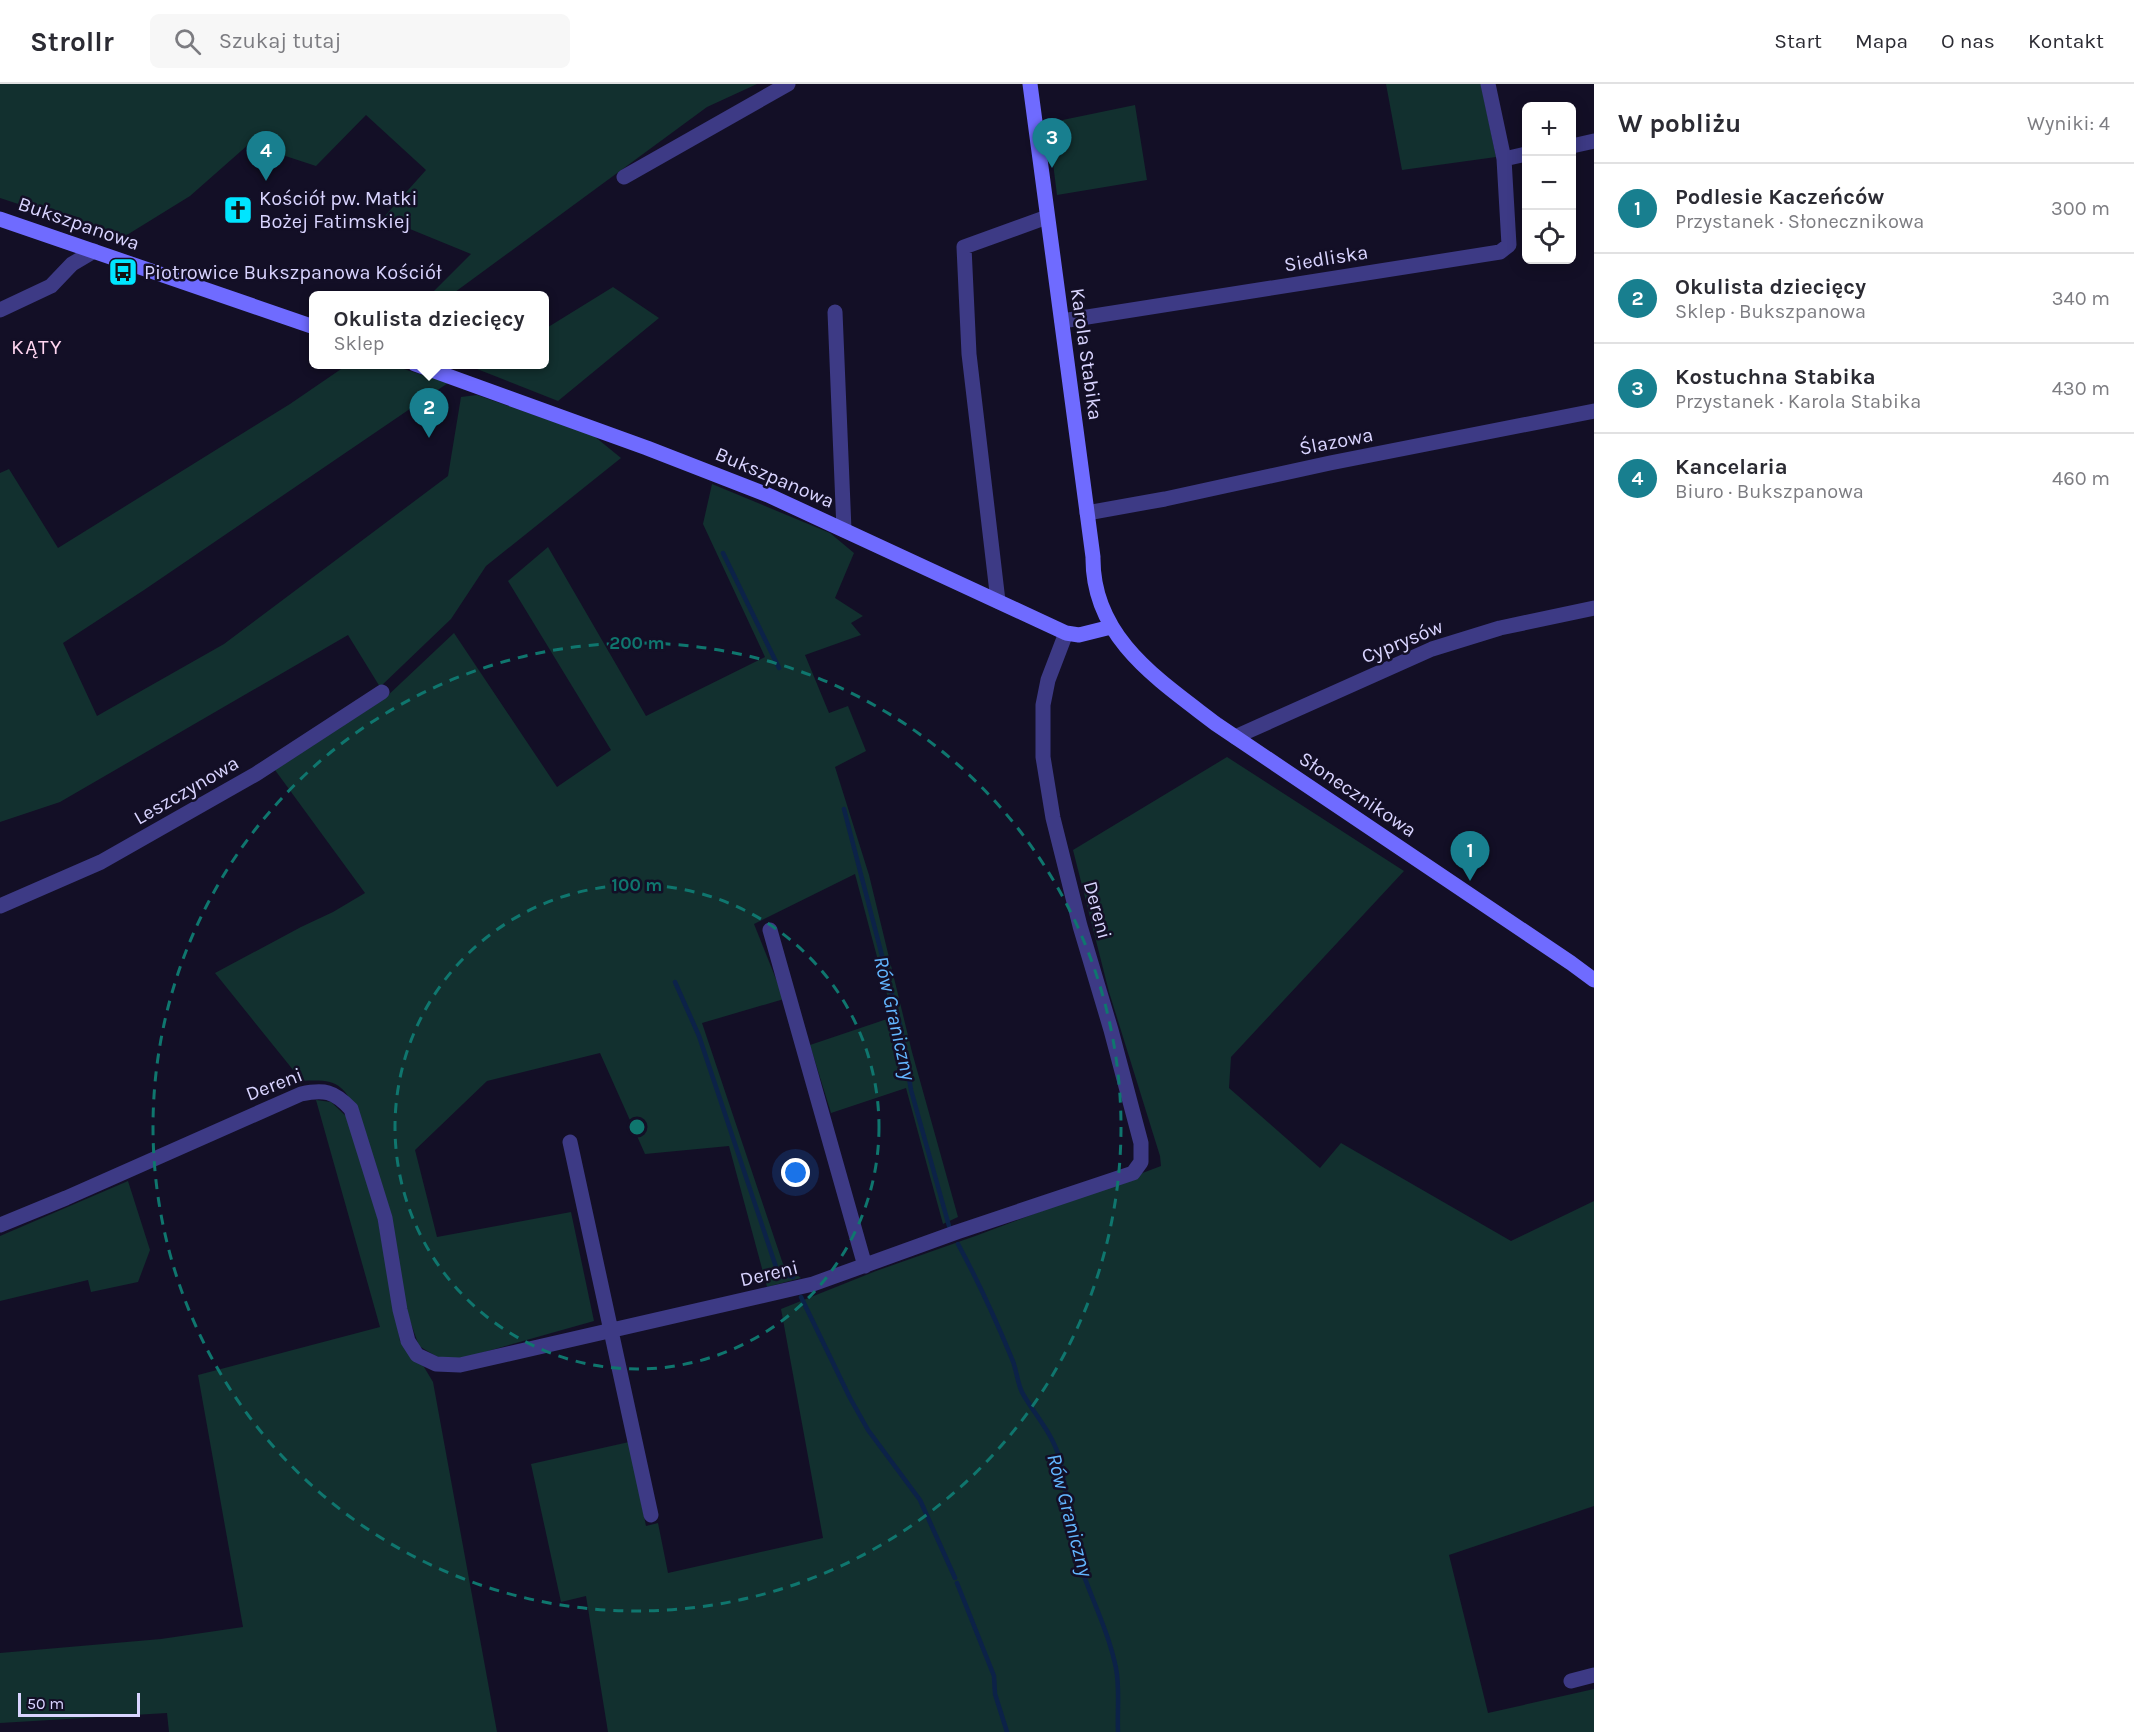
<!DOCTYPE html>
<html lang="pl">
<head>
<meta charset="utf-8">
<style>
  :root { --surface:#fff; --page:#f7f7f7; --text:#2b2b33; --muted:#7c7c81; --line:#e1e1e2; --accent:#187f8f }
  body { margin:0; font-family:Karla,sans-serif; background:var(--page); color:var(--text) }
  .controls { position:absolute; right:18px; top:18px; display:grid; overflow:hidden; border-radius:9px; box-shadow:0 3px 15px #0003 }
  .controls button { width:54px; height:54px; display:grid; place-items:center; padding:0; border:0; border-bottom:2px solid var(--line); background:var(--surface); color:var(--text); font:30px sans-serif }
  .scale { position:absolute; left:18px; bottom:15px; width:122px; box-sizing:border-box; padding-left:6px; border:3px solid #d9d4ff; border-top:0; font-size:16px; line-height:21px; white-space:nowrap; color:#d9d4ff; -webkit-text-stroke:4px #130f26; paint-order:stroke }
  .you { position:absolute; left:796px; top:1089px; width:21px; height:21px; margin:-15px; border:4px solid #fff; border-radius:50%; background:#1a73e8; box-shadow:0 0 0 9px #1a73e833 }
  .badge { display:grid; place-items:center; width:39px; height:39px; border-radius:50%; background:var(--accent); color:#fff; font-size:20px; font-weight:700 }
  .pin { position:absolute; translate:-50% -50px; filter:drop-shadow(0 2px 3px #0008) }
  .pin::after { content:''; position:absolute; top:32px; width:21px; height:18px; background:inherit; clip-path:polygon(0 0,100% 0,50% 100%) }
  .popup { position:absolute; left:309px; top:207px; width:240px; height:78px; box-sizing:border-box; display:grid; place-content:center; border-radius:9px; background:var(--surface); filter:drop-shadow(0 2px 4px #0005); font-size:20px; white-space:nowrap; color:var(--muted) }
  .popup b { font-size:22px; color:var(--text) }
  .popup::after { content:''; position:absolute; left:50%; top:100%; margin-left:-12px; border:12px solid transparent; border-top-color:var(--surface) }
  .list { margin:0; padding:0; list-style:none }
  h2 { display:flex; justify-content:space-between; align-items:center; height:78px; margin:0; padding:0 24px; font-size:26px }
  h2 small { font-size:20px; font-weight:400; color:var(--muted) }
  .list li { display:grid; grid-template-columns:39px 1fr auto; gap:18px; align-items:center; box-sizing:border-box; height:90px; padding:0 24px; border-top:2px solid var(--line) }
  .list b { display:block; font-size:22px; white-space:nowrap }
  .list p { margin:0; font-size:20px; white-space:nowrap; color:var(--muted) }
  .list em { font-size:20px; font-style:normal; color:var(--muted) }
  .icon { flex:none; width:33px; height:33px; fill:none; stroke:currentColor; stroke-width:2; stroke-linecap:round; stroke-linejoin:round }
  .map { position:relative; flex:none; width:1594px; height:1648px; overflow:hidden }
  header { display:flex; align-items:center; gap:36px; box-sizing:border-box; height:84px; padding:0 30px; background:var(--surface); border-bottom:2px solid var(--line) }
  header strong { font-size:28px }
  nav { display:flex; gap:33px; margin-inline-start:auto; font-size:21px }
  .search { width:420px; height:54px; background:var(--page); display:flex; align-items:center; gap:15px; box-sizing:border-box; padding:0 21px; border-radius:9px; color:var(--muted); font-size:22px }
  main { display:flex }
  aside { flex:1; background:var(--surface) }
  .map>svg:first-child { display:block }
  .green { fill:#12302f }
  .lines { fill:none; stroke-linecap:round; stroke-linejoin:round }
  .stream { stroke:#0c2248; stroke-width:4.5 }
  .street { stroke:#3d3a85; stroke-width:15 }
  .secondary { stroke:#6f6bff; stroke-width:15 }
  .ring { fill:none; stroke:#0f766e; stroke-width:3; stroke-dasharray:10 8 }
  .labels { text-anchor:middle; stroke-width:5; stroke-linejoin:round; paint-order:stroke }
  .poi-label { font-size:20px; fill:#d9d4ff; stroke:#130f26; text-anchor:start }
  .street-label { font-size:20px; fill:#d9d4ff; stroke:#130f26 }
  .neighbourhood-label { font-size:21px; letter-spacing:1.5px; fill:#ffd6f0; stroke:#130f26 }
  .water-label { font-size:21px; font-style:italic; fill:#62b6ff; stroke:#130f26 }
  .centre { fill:#0f766e; stroke:#130f26; stroke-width:3 }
  .ring-label { font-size:18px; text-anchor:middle; font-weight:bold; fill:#0f766e; stroke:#130f26; stroke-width:5; stroke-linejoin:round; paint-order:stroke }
</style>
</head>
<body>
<header>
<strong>Strollr</strong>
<div class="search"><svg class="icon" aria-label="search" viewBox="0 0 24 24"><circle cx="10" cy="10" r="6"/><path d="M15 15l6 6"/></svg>Szukaj tutaj</div>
<nav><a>Start</a><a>Mapa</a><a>O nas</a><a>Kontakt</a></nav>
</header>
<main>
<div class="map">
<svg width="1594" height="1648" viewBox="0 0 1594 1648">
  <rect width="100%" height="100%" fill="#130f26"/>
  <path class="green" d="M0,0h757l-50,23 -256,188h-21l41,-41 -88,-36 43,-48 -60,-55 -50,51 -67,-22 -59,52 -68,42 -122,-40z
    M1386,0h95l15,73 -94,13z
    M1135,21l12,75 -90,15 -9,-72z
    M613,203l46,31 -101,83 -91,-36 13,4 7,-4 57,-1 1,-35z
    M347,281h44l57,18 -304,207 -81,53 34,73 127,-72 224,-168 13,-79 16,-2 117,41 27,22 -135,108 -35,53 -71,68 -32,-52 -288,167 -60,20v-349l9,-4 49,79 232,-144z
    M712,400l118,49 24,20 -19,45 28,18 -12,7 10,12 -56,20 24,58 19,-7 18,45 -31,16 34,108 43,177 46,165 -15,7 -37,-136 -75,25 -21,-68 83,-28 -38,-143 -101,50 30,75 -82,24 81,241 18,14 -34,9 -38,-141 -84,8 -45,-101 -113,28 -72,69 22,87 134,-25 23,109 -131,37h-24l-20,-12 -15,-42 -45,-188c-16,-32 -21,-37 -57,-35l-87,-108 86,-46 32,-15 32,-19 -90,-123 109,-71 70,-66 103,154 54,-37 -103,-169 40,-34 98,169 119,-59 -62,-133z
    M1227,673l177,114 -173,186 -2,31 91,80 21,-25 170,98 83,-40v305l-145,49 39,158 106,-24v43h-986l-22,-136 -25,6 -30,-138 98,-22 17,84 12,-3 10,50 155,-35 -42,-229 95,-38 102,-36 183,-69 -1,-10 -51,-164 -36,-142z
    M316,1016l15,2 16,15 29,92 24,132 24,26 9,15 64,350h-328l-2,-19 -167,10v-70l161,-14 82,-12 -45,-252 182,-48z
    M128,1097l22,69 -12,32 -47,10 -3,-12 -88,21v-65z"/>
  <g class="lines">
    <path class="stream" d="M723,469l56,115
      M844,725l57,220 10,61 38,136
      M675,898l24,54 79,237 15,4
      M958,1160c20,37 38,76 54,115 5,11 5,25 11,35 12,21 29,39 36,63 9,33 8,67 18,99 12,38 31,73 39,112 4,21 1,43 2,64
      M801,1213l49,101 18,32 52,70 35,78
      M957,1499l37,93 1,18 12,38"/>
    <path class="street" d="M1488,0l16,75
      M1572,62l22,-5
      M624,93l164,-93
      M0,226l51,-24 21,-22 22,-13
      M835,228l9,218
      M1062,237l438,-69 9,-7 -5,-86 22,-5
      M1087,429l78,-14 165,-36 264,-52
      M998,517l-29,-247 -5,-107 83,-30
      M1235,653l197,-88 68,-21 94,-20
      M0,822l101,-44 155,-88 126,-82
      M770,846l95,336
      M570,1058l81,373
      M0,1141l66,-27 235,-104c23,-5 33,-3 50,15l34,109 15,92 8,31 9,14 19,9 24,1 353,-81 144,-52 176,-59 8,-11v-19l-30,-113 -31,-104 -27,-108 -10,-61v-52l5,-25 18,-47
      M1571,1597l23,-6"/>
    <path class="secondary" d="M1030,0l63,473c-1,81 66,123 123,167l355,239 23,17
      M0,135l314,108
      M415,280l232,84 121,47 298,138 13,2 32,-8"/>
  </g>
  <g class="ring">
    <circle cx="637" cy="1043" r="242"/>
    <circle cx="637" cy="1043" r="484"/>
  </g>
  <defs>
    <g id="church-square" transform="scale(1.5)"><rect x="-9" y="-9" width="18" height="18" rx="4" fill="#00e5ff" stroke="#130f26"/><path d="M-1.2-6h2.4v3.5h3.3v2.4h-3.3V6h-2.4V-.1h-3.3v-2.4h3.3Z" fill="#111"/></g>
    <g id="bus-square" transform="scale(1.5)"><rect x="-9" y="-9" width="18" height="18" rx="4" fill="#00e5ff" stroke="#130f26"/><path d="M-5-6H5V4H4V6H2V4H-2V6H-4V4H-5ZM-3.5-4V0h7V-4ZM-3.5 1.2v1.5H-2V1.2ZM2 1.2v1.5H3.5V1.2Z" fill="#111"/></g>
  </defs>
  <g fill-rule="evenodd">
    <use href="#church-square" x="238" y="126"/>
    <use href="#bus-square" x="123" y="188"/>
  </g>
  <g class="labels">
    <g class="poi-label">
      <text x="259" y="121">Kościół pw. Matki<tspan x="259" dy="23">Bożej Fatimskiej</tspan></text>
      <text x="144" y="195">Piotrowice Bukszpanowa Kościół</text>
    </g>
    <g class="street-label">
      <text transform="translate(79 139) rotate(19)" y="7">Bukszpanowa</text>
      <text transform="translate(1326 174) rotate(-9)" y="7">Siedliska</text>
      <text transform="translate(1087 270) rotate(82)" y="7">Karola Stabika</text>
      <text transform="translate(1336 357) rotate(-11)" y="7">Ślazowa</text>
      <text transform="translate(775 393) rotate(23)" y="7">Bukszpanowa</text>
      <text transform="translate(1402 557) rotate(-22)" y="7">Cyprysów</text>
      <text transform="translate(186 706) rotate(-30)" y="7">Leszczynowa</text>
      <text transform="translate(1358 710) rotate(34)" y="7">Słonecznikowa</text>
      <text transform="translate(1098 826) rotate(75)" y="7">Dereni</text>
      <text transform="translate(274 1000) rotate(-21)" y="7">Dereni</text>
      <text transform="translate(769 1189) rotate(-13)" y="7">Dereni</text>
    </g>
    <g class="neighbourhood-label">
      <text x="37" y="270">KĄTY</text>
    </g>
    <g class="water-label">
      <text transform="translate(895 934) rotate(77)" y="7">Rów Graniczny</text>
      <text transform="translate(1070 1431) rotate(75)" y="7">Rów Graniczny</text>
    </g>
  </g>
  <circle cx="637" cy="1043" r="9" class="centre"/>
  <g class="ring-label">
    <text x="637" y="565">200 m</text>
    <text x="637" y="807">100 m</text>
  </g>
</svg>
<div class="controls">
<button>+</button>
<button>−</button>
<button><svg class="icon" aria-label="locate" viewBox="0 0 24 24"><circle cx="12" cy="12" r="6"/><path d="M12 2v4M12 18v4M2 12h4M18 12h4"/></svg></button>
</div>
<div class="scale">50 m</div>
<div class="you"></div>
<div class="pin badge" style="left:1470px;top:797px">1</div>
<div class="pin badge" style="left:429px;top:354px">2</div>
<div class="popup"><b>Okulista dziecięcy</b>Sklep</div>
<div class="pin badge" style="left:1052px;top:84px">3</div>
<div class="pin badge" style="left:266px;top:97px">4</div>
</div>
<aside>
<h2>W pobliżu<small>Wyniki: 4</small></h2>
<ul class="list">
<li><span class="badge">1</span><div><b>Podlesie Kaczeńców</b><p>Przystanek · Słonecznikowa</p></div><em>300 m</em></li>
<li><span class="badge">2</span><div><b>Okulista dziecięcy</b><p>Sklep · Bukszpanowa</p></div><em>340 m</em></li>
<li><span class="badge">3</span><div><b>Kostuchna Stabika</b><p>Przystanek · Karola Stabika</p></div><em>430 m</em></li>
<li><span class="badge">4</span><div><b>Kancelaria</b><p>Biuro · Bukszpanowa</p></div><em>460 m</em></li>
</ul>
</aside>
</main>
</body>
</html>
